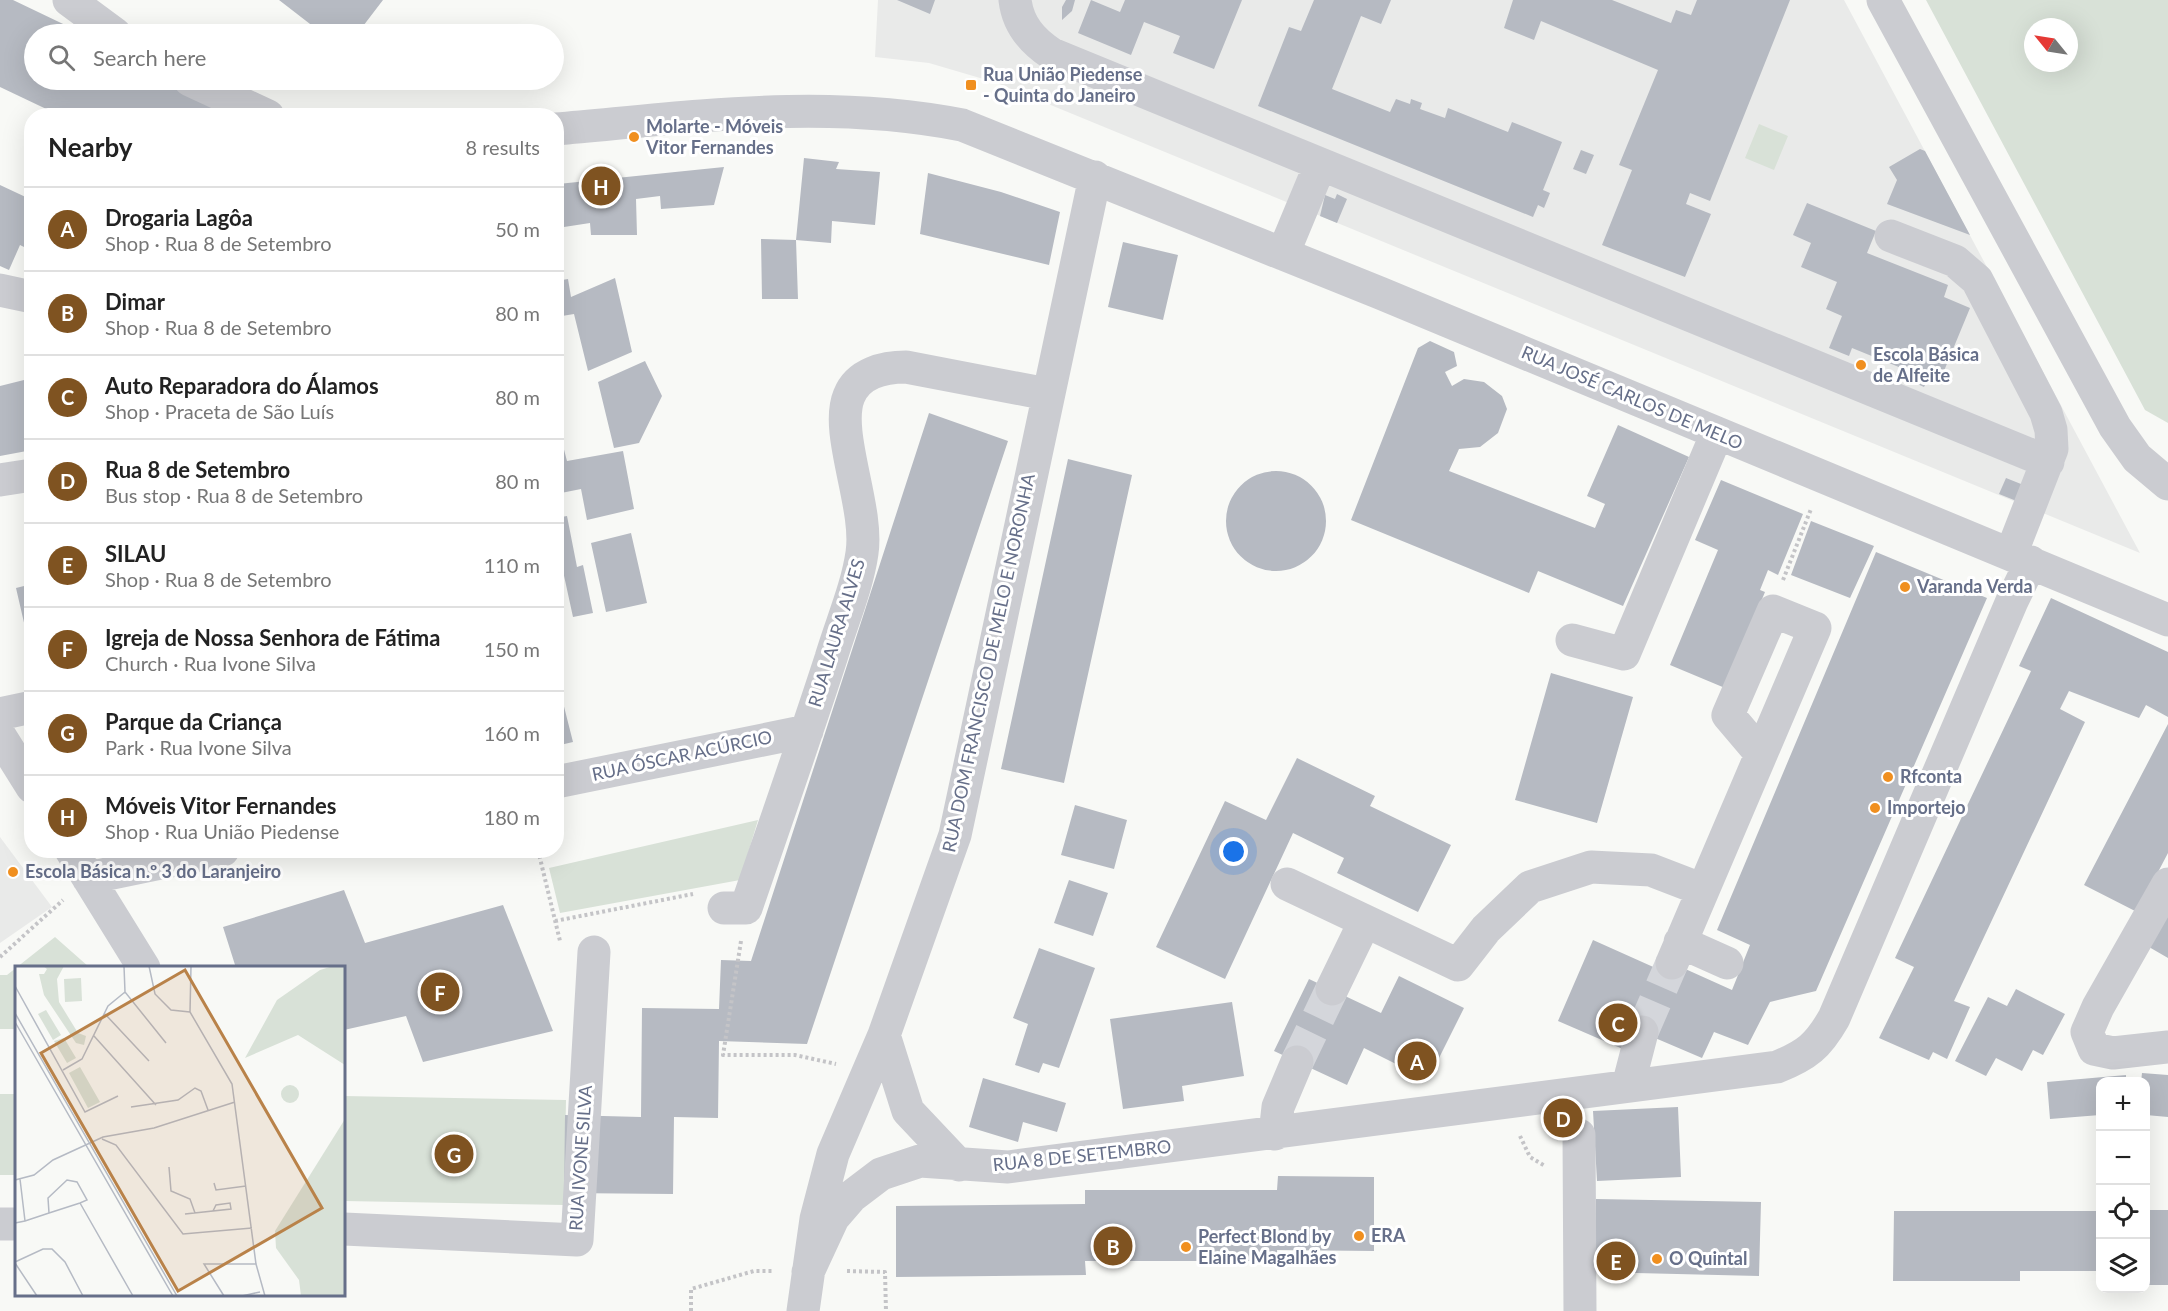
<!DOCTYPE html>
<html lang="en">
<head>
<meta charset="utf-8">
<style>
  :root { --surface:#fff; --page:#f6f6f6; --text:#222; --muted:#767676; --line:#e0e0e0; --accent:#7f5321 }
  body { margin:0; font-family:Lato,sans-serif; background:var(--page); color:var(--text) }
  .controls { position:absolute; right:18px; bottom:18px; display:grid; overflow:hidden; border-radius:12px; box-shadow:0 6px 24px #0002 }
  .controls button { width:54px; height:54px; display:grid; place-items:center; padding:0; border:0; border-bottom:2px solid var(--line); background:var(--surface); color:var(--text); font:30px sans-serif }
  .compass { position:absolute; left:2024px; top:18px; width:54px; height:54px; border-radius:50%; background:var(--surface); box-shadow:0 6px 24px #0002; rotate:300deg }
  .you { position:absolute; left:1234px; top:852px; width:21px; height:21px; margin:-15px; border:4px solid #fff; border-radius:50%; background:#1a73e8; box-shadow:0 0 0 9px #1a73e833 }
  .badge { display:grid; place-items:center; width:39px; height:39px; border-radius:50%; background:var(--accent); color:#fff; font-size:20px; font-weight:700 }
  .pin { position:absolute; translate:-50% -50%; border:3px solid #fff; box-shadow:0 2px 6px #0006 }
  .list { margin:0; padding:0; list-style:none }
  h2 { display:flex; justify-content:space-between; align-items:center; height:78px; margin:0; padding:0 24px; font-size:26px }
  h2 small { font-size:20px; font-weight:400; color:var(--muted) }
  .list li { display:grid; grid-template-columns:39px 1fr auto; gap:18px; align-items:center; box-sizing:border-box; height:84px; padding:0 24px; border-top:2px solid var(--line) }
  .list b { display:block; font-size:22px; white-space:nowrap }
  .list p { margin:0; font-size:20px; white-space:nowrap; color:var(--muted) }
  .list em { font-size:20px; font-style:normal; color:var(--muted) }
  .icon { flex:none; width:33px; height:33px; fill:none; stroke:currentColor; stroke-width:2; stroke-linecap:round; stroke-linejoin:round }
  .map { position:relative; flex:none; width:2168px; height:1311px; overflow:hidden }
  .search { position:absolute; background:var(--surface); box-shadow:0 6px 24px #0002; left:24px; top:24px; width:540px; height:66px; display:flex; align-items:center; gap:15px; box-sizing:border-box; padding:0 21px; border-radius:33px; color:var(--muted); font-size:22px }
  .panel { position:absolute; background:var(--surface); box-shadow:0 6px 24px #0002; left:24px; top:108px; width:540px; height:750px; border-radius:24px }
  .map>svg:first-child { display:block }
  .built { fill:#e9eae9 }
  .green { fill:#d8e1d7; fill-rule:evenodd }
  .building { fill:#b6bac2 }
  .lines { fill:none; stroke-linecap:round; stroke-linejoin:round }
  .minor-tunnel { stroke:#d4d6db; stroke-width:33; stroke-dasharray:33 16; stroke-linecap:butt }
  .path { stroke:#c4c4c7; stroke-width:4; stroke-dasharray:3 3; stroke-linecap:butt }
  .minor { stroke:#cbccd1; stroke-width:33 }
  .poi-dot { fill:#f08f1f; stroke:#fff; stroke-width:2 }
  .labels { text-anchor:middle; stroke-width:6; stroke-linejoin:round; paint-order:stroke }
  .poi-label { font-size:18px; font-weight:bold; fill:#666f89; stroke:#fff; text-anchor:start }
  .street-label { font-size:18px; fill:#666f89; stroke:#fff }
  .inset-road { fill:none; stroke:#b5bac4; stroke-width:1.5 }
  .view { fill:#b98249; fill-opacity:0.15; stroke:#b98249; stroke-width:3 }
  .inset-edge { fill:none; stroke:#666f89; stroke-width:3 }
</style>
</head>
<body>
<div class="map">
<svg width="2168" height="1311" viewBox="0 0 2168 1311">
  <rect width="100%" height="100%" fill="#f8f9f6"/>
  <path class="built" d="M878,0h966l296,553 -1143,-470 -68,-20 -54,-6z
    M0,837l52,70 -52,36z"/>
  <path class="green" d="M1926,0h242v423l-23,-13zM2033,27h36v36h-36z
    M1759,124l29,12 -14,34 -29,-12z
    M758,820l-18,60 -180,33 -11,-45z
    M55,937l34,30 -73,1v61h-16v-54h7z
    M0,1094h16v81h-16z
    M344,1096l222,4 -2,105 -220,-4z"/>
  <path class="building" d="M0,0h13l71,34h-50v46h140l42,20 -8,16h-147l-61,-29z
    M279,0h104l-26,34h-34z
    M897,0h38l-5,14z
    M1066,0h9l-3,11 -10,9v-13z
    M1091,0l29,12 5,-12h117l-28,69 -41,-16 7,-17 -36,-14 -13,33 -53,-22z
    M1314,0h77l-10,24 -20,-8 -29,73 58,23 6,-13 14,5 1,-5 11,4 -2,6 25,9 3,-10 60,24 4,-10 50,20 -19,48 7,3 -6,15 -6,-3 -5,12 -275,-111 31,-79 12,4z
    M1513,0h99l59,23 5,-13 15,5 6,-15h93l-80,201 -20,-8 -4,11 25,10 -26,63 -83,-32 30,-75 -13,-5 39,-95 -117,-49 -7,19 -30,-12z
    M1920,149l5,2 45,84 -83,-31 10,-24 -8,-13z
    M1581,150l13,5 -8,19 -13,-5z
    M804,158l35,4 -3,7 44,3 -5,53 -43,-4 -1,22 -35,-3z
    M724,167l-10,38 -53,4 -1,-13 -24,3 1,36h-46l-1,-12 -26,4 -6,-43z
    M928,173l73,19 59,20 -11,53 -129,-31z
    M0,185l32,15v51l-12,-6 -11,25 -9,-4z
    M1337,194l10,5 -10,24 -17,-7 5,-21 10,4z
    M1807,203l69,28 -9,22 81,32 -4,12 26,11 -31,75 -11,-4 -4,8 -11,-5 3,-8 -64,-26 -3,8 -20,-8 13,-32 -16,-7 11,-27 -36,-15 10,-24 -18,-8z
    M761,239l35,1 2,59h-36z
    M1123,242l55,13 -15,65 -55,-13z
    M556,243l6,26 -6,1z
    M615,278l17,74 -44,19 -14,-57 -18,3v-36l12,-2 3,18z
    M1430,341l24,11 3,14 -12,6 7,14 12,-7 20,3 18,14 5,13 -9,24 -18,14 -21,2 -10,22 146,57 10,-24 -18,-8 31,-71 71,32 -66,149 -85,-35 -9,22 -178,-73 67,-172z
    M645,361l17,35 -23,47 -25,5 -16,-66z
    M32,378v72l-32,6v-70z
    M929,413l79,28 -201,603 -88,-3 -1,77 -44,-1 -1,77 -109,-1 1,-78 76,2 1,-109 77,1 2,-49 30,1z
    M556,419l11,42 56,-10 11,58 -47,11 -6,-31 -25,5z
    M1068,459l64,16 -68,308 -63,-14z
    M1226 521a50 50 0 1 1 100 0a50 50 0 1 1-100 0Z
    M2006,478l20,8 -7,16 -20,-8z
    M1721,480l82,34 -25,61 -10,-5 -8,20 5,2 -40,96 -55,-23 48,-115 -23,-10z
    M567,516l10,51 6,-2 10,48 -20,4 -17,-78v-21z
    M1811,521l63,25 -24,52 -59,-23z
    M631,533l16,70 -41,9 -15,-69z
    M1876,552l111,46 -171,393 -46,11 -22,43 -34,-13 -12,26 -68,-29 -9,21 -67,-29 35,-81 67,30 12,-7 60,27 18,-45 -33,-15z
    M32,584v69h-1l-15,-65z
    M2051,598l117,54v65l-22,-12 -7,13 -70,-27 -9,18 25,13 -131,279 16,6 -23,52 -14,-7 -4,8 -50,-22 35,-71 -19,-9 136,-287 -12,-5z
    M1551,673l82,24 -36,126 -82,-23z
    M556,675l17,67 -17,4z
    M2168,724v129l-31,59 -53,-27z
    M1297,758l78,38 -5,10 81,39 -33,67 -81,-39 7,-15 -51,-25 -68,146 -69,-32 69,-146 41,19z
    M1075,805l52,15 -13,49 -53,-14z
    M1069,880l39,13 -15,43 -39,-13z
    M344,890l21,53 138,-38 50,126 -130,31 -17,-46 -62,14v-62h-108l-13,-41z
    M2168,916v42l-19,-11z
    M1039,948l56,20 -36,100 -16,-5 -4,10 -24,-8 13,-41 -15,-6z
    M1399,976l65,32 -36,72 -64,-32 -17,37 -73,-34 35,-72 72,34z
    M2016,989l49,25 -22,41 -10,-5 -11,21 -26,-13 -10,18 -31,-15 33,-64 19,9z
    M1232,1002l12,74 -62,10 2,15 -61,8 -13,-90z
    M2142,1073l26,2v42l-22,-2v-33h-5z
    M2126,1075v7h-26v33l-50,4 -3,-37z
    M983,1078l83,25 -9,29 -34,-10 -5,20 -49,-15z
    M1678,1107l3,70 -84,4 -4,-70z
    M1278,1176l96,1v74l-97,-1 1,11h-193l1,14 -190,2v-71l189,-2v-14h192z
    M1596,1199l165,3 -2,74 -164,-4z
    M2146,1210h22v75h-22z
    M1894,1211h206v60h-80v10h-127z"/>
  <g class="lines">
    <path class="minor-tunnel" d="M1642,1032l30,-69
      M1297,1062l35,-73"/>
    <path class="path" d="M1783,580l28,-71
      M538,850l22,91
      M555,921l138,-27
      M741,941l-18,114h72l41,9
      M0,957l63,-57
      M1520,1136l10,21 15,9
      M847,1271l38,1 1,39
      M691,1311v-22l63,-18h19"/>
    <path class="minor" d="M69,0l46,34
      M1015,0c3,25 17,41 37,54l996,408
      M1883,0l232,427 22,31 31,26
      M190,80l78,36
      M556,129c138,-12 268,-31 406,-4l418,168 788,327
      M1891,236l64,25 22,19 69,133 5,17 1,19 -41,105
      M1283,254l37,-89
      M0,290l32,7
      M0,480l32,-5
      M1572,640l52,14 93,-221
      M0,714l32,-7
      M0,736l32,51
      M556,782l251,-51
      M71,850l73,118
      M88,878l135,-28
      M1287,884l171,81 28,-36 44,-42 61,-20 60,3 52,20
      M2168,884l-70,123 -11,25 7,17 19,4 55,-6
      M724,908h22c29,-84 58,-167 85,-250 10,-34 26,-70 31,-105 7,-46 -28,-121 -13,-157 9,-23 35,-29 57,-29l141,27
      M1680,942l47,21
      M1672,963l143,-335 -42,-17 -45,104 33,39
      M1332,989l33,-68
      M884,1035l24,76 51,54
      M1628,1086l14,-54
      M1275,1134l3,-27 19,-45
      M1579,1135l1,176
      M0,1224h16
      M344,1229l233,11 17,-288
      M808,1272l25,-54 19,-22 29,-22 39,-13 88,6 769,-100c30,-12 41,-21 57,-49l178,-417 19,-39
      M803,1311l13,-92 17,-65 51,-119 71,-200 140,-658"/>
  </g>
  <g class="poi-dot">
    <rect x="965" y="79" width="12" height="12" rx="3"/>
    <circle cx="634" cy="137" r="6"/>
    <circle cx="1861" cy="365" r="6"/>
    <circle cx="1905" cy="587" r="6"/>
    <circle cx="1888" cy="777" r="6"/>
    <circle cx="1875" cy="808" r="6"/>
    <circle cx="13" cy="872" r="6"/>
    <circle cx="1359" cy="1236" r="6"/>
    <circle cx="1186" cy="1247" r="6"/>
    <circle cx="1657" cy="1259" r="6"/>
  </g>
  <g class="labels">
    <g class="poi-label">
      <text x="983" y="81">Rua União Piedense<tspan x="983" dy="21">- Quinta do Janeiro</tspan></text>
      <text x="646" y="133">Molarte - Móveis<tspan x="646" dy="21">Vitor Fernandes</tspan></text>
      <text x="1873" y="361">Escola Básica<tspan x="1873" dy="21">de Alfeite</tspan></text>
      <text x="1917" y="593">Varanda Verda</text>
      <text x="1900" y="783">Rfconta</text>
      <text x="1887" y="814">Importejo</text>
      <text x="25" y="878">Escola Básica n.º 3 do Laranjeiro</text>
      <text x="1371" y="1242">ERA</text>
      <text x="1198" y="1243">Perfect Blond by<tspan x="1198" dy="21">Elaine Magalhães</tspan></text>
      <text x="1669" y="1265">O Quintal</text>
    </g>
    <g class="street-label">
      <text transform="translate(1632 398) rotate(23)" y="6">RUA JOSÉ CARLOS DE MELO</text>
      <text transform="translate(837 633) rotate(-73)" y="6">RUA LAURA ALVES</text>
      <text transform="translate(989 663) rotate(-78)" y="6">RUA DOM FRANCISCO DE MELO E NORONHA</text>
      <text transform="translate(682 756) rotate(-12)" y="6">RUA ÓSCAR ACÚRCIO</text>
      <text transform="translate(1082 1156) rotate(-6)" y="6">RUA 8 DE SETEMBRO</text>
      <text transform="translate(581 1158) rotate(-86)" y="6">RUA IVONE SILVA</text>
    </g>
  </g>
  <g transform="translate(15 966)">
    <rect width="330" height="330" fill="#f8f9f6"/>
    <path d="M28,0h21l-7,13 2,23 19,31 8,3 -2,9 -8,-2 -32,-48 -5,-21h5l3,-5zM318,0h12v99l-47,-30 -53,23 32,-58 43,-30zM66,12l1,23 -17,1 -1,-23zM31,44l15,25 -8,5 -15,-26zM49,72l12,20 -9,5 -13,-22zM65,101l20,35 -12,6 -19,-35zM266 128a9 9 0 1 1 18 0a9 9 0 1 1-18 0ZM330,153v177h-44l-2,-16 -23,-32 -1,-17z" fill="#d8e1d7"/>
    <path class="inset-road" d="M109,0l1,26 41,51M134,0l6,28 16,16 19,2M176,0l-1,46 42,72 24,180 9,32M0,20l70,126 33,-16M0,47l162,283M90,48l44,47M0,56l158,274M79,70l62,69M48,104l19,-11 26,-53 17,-14M116,141l47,-7 17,-12 6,3 7,19M87,173l14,6 67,89 69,-6M154,201l2,24 19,8 5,14M5,213l5,42M0,214l19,-5 19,-15 50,-23 51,-9 81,-26M199,217l2,7 30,-4M65,237l53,93M170,248l46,-5 -1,-6 -14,2 -3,6M0,257l10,-2 24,-8 31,-10 7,-3 -10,-18 -10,-2 -19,18 1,15M0,296l28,-13h9l13,13 18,34M0,297l22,33M209,330l-20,-32h52M227,330l18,-4"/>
    <path class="view" d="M170,4l137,238 -144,83 -137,-238z"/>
    <rect width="330" height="330" class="inset-edge"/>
  </g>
</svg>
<div class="controls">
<button>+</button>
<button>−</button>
<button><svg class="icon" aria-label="locate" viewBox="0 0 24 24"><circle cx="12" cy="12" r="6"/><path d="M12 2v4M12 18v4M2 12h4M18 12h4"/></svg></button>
<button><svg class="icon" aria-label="layers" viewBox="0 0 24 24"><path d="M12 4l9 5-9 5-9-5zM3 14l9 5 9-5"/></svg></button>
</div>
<svg class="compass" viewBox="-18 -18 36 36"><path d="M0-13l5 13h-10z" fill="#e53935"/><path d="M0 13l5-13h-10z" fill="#767676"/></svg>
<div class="you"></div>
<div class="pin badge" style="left:1417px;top:1061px">A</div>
<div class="pin badge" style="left:1113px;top:1246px">B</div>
<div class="pin badge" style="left:1618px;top:1023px">C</div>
<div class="pin badge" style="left:1563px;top:1118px">D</div>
<div class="pin badge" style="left:1616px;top:1261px">E</div>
<div class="pin badge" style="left:440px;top:992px">F</div>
<div class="pin badge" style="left:454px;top:1154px">G</div>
<div class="pin badge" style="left:601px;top:186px">H</div>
<div class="search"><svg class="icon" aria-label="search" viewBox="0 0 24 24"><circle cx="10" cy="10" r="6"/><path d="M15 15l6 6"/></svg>Search here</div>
<section class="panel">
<h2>Nearby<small>8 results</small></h2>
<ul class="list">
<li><span class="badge">A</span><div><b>Drogaria Lagôa</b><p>Shop · Rua 8 de Setembro</p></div><em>50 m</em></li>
<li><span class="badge">B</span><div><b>Dimar</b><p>Shop · Rua 8 de Setembro</p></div><em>80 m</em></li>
<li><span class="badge">C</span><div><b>Auto Reparadora do Álamos</b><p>Shop · Praceta de São Luís</p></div><em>80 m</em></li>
<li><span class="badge">D</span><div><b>Rua 8 de Setembro</b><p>Bus stop · Rua 8 de Setembro</p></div><em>80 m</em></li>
<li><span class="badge">E</span><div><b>SILAU</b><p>Shop · Rua 8 de Setembro</p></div><em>110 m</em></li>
<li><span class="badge">F</span><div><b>Igreja de Nossa Senhora de Fátima</b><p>Church · Rua Ivone Silva</p></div><em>150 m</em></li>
<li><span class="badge">G</span><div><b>Parque da Criança</b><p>Park · Rua Ivone Silva</p></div><em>160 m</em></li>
<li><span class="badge">H</span><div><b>Móveis Vitor Fernandes</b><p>Shop · Rua União Piedense</p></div><em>180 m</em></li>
</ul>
</section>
</div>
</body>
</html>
